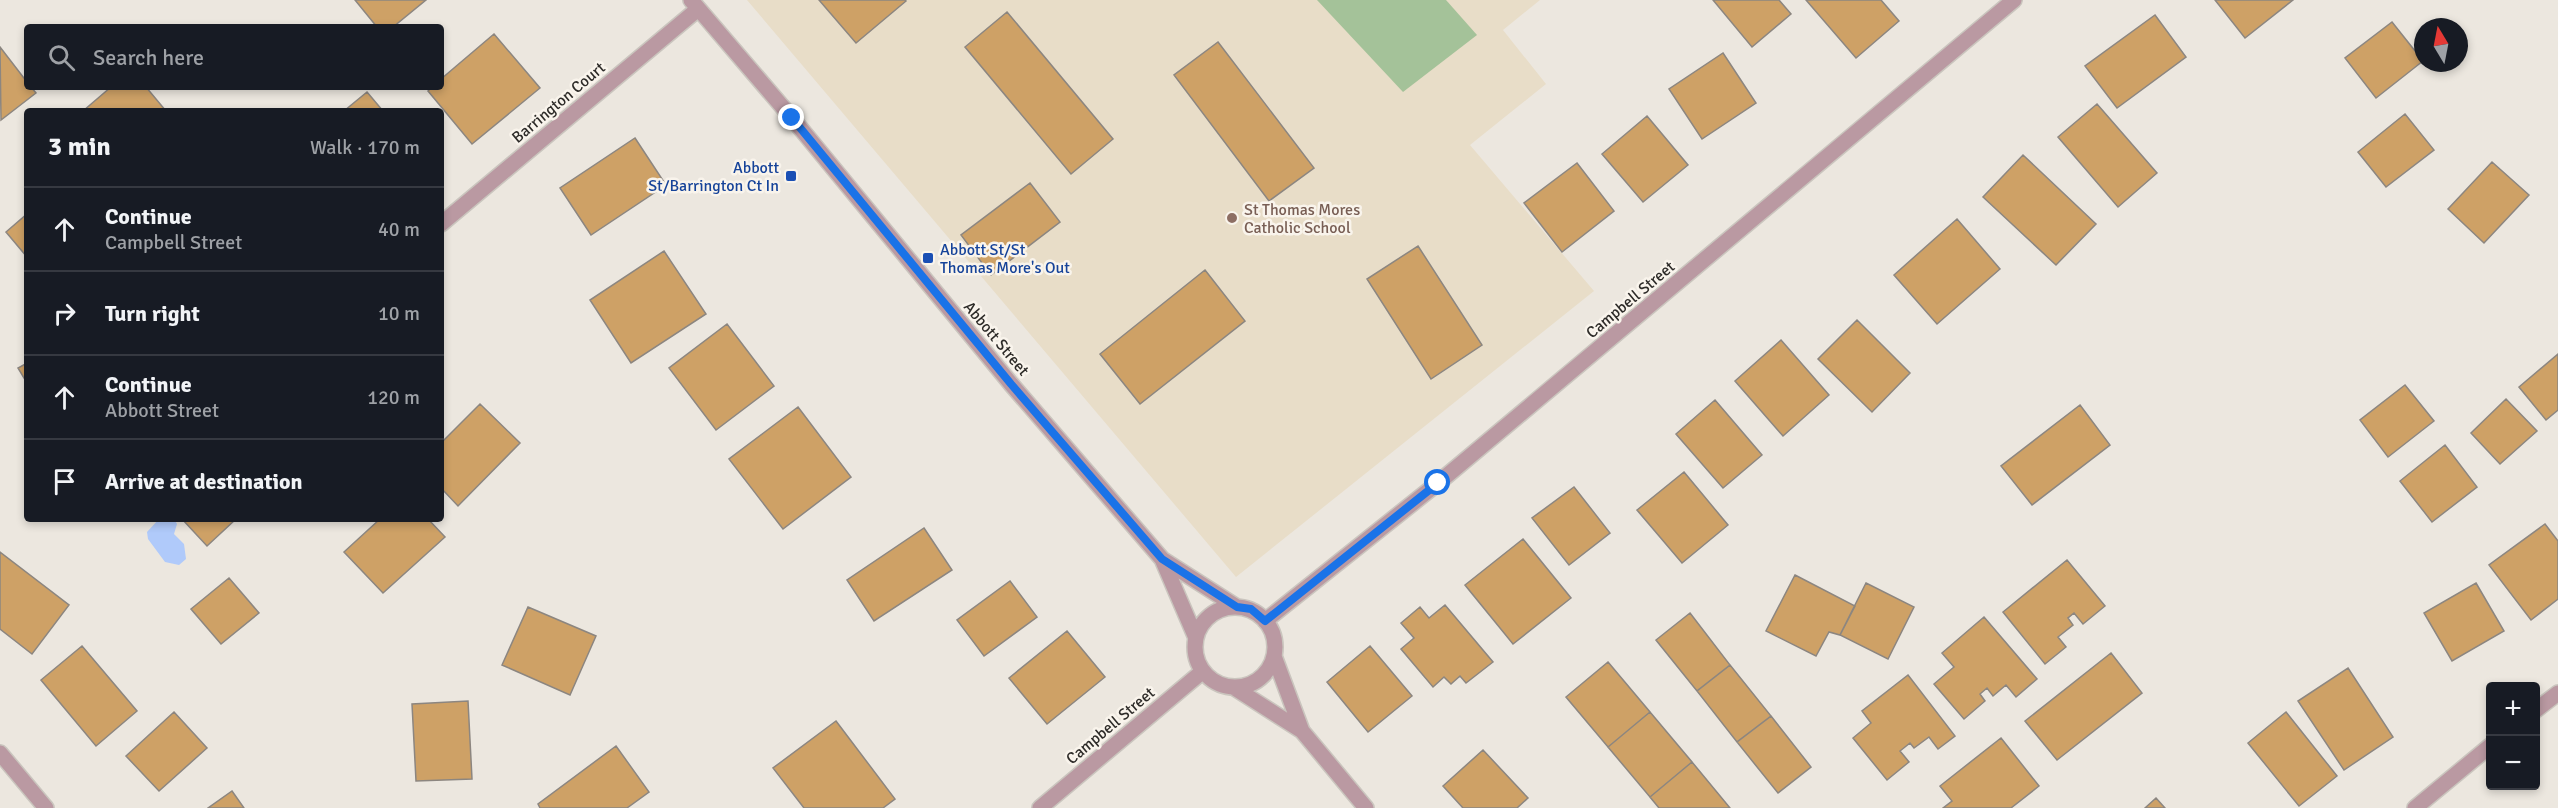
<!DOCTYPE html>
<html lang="en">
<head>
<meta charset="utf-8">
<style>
  :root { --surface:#171b24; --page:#20242c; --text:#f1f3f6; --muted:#9ea1a6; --line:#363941 }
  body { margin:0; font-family:Signika,sans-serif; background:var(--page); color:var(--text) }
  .controls { position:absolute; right:18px; bottom:18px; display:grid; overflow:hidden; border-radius:6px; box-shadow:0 3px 9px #0003 }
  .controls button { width:54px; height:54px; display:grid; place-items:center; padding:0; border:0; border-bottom:2px solid var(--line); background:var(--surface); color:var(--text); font:30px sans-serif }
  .compass { position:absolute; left:2414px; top:18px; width:54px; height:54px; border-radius:50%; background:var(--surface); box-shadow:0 3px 9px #0003; rotate:350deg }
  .stop { position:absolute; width:18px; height:18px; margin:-14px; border:4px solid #1a73e8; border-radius:50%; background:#fff }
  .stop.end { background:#1a73e8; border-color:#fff; box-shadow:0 2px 6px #0008 }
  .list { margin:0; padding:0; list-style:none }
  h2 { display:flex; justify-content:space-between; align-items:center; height:78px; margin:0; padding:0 24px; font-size:26px }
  h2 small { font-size:20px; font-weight:400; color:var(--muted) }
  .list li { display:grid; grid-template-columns:39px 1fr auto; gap:18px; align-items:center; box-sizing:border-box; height:84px; padding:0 24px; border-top:2px solid var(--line) }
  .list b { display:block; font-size:22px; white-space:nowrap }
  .list p { margin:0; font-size:20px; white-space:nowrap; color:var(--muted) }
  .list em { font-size:20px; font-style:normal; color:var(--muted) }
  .icon { flex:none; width:33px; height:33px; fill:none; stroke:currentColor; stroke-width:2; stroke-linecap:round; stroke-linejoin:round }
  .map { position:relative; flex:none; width:2558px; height:808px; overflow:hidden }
  .search { position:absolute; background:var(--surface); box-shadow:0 3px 9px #0003; left:24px; top:24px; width:420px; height:66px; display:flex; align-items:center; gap:15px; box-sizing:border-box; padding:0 21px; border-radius:6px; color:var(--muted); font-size:22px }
  .panel { position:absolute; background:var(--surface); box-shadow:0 3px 9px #0003; left:24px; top:108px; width:420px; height:414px; border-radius:6px }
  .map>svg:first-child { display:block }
  .education { fill:#e8ddc8 }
  .green { fill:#a4c299 }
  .water { fill:#b0cafa }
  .building { fill:#cea166; stroke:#8c8680; stroke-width:1.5 }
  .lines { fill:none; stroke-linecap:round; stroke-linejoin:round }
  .minor-casing { stroke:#cac5be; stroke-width:18 }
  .minor { stroke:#ba99a2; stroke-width:15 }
  .route { stroke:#1a73e8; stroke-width:8 }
  .transit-dot { fill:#1a4fb4; stroke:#f9f4ec; stroke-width:2 }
  .education-dot { fill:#8d6e63; stroke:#f9f4ec; stroke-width:2 }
  .labels { text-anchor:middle; stroke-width:5; stroke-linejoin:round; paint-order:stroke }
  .street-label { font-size:16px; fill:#2d2b28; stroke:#f9f4ec }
  .transit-label { font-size:16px; fill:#164399; stroke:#f9f4ec; text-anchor:end }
  .education-label { font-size:16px; fill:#785e54; stroke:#f9f4ec; text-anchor:start }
</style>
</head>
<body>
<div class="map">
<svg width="2558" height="808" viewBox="0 0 2558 808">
  <rect width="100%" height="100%" fill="#ece7df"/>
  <path class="education" d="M747,0h793l-37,30 43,54 -76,61 124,146 -358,286z"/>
  <path class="green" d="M1317,0h129l31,35 -74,57z"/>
  <path class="water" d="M159,519h15l3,5 -3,10 10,10 2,15 -7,6 -14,-3 -17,-23 -1,-7z"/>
  <path class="building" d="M355,0h71l-33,27h-16z
    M819,0h86l1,1 -50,42z
    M1713,0h66l12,14 -39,33z
    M1806,0h75l18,21 -43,37z
    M2215,0h78l-48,38z
    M1007,12l106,127 -42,35 -106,-127z
    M2155,15l31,42 -69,51 -32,-42z
    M2392,22l31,39 -47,37 -31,-40z
    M494,34l46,54 -68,56 -44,-53 4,-4h9v-8z
    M1218,42l96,126 -45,33 -95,-126z
    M0,47l27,35v5h4l5,6 -35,27z
    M1723,53l33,50 -54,36 -33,-50z
    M111,87h35l20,24h-83z
    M367,92l16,19h-39z
    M2097,104l60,69 -39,34 -60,-70z
    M2405,114l29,36 -48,37 -28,-35z
    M1647,116l41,49 -45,37 -41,-48z
    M635,138l31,47 -75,50 -31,-47z
    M2023,155l73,69 -40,41 -73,-68z
    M2492,162l37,33 -45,48 -36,-34z
    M1577,163l37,48 -52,41 -38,-49z
    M1030,183l30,39 -69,53 -30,-40z
    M27,214v43l-21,-25z
    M1957,219l43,50 -63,55 -43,-49z
    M1418,246l64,99 -51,34 -64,-100z
    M664,251l42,63 -75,49 -41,-63z
    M1205,270l40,51 -105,83 -40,-50z
    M1857,320l53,53 -38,39 -54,-53z
    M727,324l47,62 -58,44 -47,-62z
    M1781,340l48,55 -46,41 -48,-55z
    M2558,354v56l-12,10 -27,-33z
    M27,363v20l-9,-15z
    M2405,385l29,36 -46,36 -28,-37z
    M2506,399l31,32 -37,33 -29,-31z
    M1715,400l47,55 -39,33 -47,-54z
    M480,404l40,39 -62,63 -17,-18v-45z
    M2080,405l30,40 -78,60 -31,-39z
    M798,407l53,70 -68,52 -54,-70z
    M2445,445l32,42 -45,35 -32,-41z
    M1684,472l44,53 -46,38 -45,-53z
    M1574,487l36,46 -41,32 -37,-47z
    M182,519h54l-29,27z
    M380,519h48l17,18 -62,56 -39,-41z
    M2545,524l13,17v58l-27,21 -42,-55z
    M924,528l28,42 -78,51 -27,-41z
    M1523,539l48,59 -58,46 -48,-59z
    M0,552l69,53 -37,49 -32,-25z
    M2067,560l38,46 -22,18 -9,-11 -6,5 5,7 -15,12 8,10 -21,17 -42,-52z
    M1795,575l60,31 -15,29 -11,-3 -13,24 -50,-25z
    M229,578l30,35 -38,31 -30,-35z
    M1010,581l27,36 -53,39 -27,-36z
    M1866,583l48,24 -26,52 -48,-24z
    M2476,583l28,48 -52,30 -28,-48z
    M1445,605l48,57 -27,21 -6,-7 -9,8 -7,-7 -11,10 -32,-38 13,-11 -13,-15 19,-16 9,11z
    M528,607l68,29 -26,59 -68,-30z
    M1690,613l40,52 -33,26 -41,-51z
    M1984,617l53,62 -21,18 -10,-12 -13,11 -6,-8 -7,6 5,7 -21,18 -30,-35 20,-17 -12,-14z
    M1067,631l38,46 -58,47 -38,-46z
    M82,646l55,65 -41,35 -55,-66z
    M1370,646l42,50 -44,36 -41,-50z
    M2111,653l31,40 -85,67 -32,-39z
    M1608,662l42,50 -42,35 -42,-50z
    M1730,665l41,51 -34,26 -40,-51z
    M2348,668l45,69 -49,33 -46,-69z
    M1908,675l47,61 -17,13 -9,-12 -15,11 -4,-5 -10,8 9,11 -22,18 -34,-42 18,-15 -9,-12z
    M468,701l4,78 -56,2 -4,-77z
    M174,712l33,36 -48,43 -33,-35z
    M1650,712l42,50 -42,35 -42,-50z
    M2286,712l51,64 -38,30 -51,-63z
    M1771,716l40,51 -33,26 -41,-51z
    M836,721l59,78 -12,9h-79l-31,-40z
    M2001,738l38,48 -28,22h-68l9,-7 -12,-15z
    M616,746l33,46 -22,16h-87l-2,-4z
    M1483,750l45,48 -11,10h-54l-20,-22z
    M1692,762l38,46h-71l-9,-11z
    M232,791l12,17h-36z
    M2156,798l9,10h-20z"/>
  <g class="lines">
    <g class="minor-casing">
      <path id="minor" d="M691,0l101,118 219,266 151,175 75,48
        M441,224l257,-215
        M1162,559l34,79
        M1195 647a40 40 0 1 1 80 0a40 40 0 1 1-80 0Z
        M1265,621l173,-138 576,-483
        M1274,656l28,75
        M1233,687l69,44 64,77
        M2536,710l22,-17
        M0,753l46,55
        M1040,808l163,-137
        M2415,808l75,-62"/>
    </g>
    <use href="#minor" class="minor"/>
  </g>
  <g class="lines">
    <path class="route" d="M792,118l219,266 151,175 75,48 14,2 14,12 173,-138"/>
  </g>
  <g class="transit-dot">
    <rect x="785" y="170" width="12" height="12" rx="3"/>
    <rect x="922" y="252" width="12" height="12" rx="3"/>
  </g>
  <circle class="education-dot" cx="1232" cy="218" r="6"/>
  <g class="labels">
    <g class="street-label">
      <text transform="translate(558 102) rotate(-40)" y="6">Barrington Court</text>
      <text transform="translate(1630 299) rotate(-40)" y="6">Campbell Street</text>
      <text transform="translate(997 338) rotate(50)" y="6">Abbott Street</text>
      <text transform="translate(1110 725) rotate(-40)" y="6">Campbell Street</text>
    </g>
    <g class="transit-label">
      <text x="779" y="173">Abbott<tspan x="779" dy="18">St/Barrington Ct In</tspan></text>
      <text x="940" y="255" text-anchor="start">Abbott St/St<tspan x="940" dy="18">Thomas More's Out</tspan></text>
    </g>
    <g class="education-label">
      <text x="1244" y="215">St Thomas Mores<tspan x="1244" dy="18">Catholic School</tspan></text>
    </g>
  </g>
</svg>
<div class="controls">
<button>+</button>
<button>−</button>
</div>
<svg class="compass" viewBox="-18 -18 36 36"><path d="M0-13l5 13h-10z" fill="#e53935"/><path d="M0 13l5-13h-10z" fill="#9ea1a6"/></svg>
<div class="stop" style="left:1438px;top:483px"></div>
<div class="stop end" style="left:792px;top:118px"></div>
<div class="search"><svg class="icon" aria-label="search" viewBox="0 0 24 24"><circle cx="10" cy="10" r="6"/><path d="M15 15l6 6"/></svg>Search here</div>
<section class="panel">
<h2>3 min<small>Walk · 170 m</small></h2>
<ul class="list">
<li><svg class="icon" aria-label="ahead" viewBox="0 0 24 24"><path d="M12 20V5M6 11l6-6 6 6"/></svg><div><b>Continue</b><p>Campbell Street</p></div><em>40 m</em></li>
<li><svg class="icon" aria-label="right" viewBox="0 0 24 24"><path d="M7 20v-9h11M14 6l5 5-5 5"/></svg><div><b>Turn right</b></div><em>10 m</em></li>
<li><svg class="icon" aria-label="ahead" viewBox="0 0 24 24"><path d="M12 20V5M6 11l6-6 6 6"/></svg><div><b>Continue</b><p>Abbott Street</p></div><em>120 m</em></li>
<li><svg class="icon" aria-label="arrive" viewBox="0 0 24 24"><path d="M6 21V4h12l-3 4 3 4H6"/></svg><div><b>Arrive at destination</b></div></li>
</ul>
</section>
</div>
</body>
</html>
